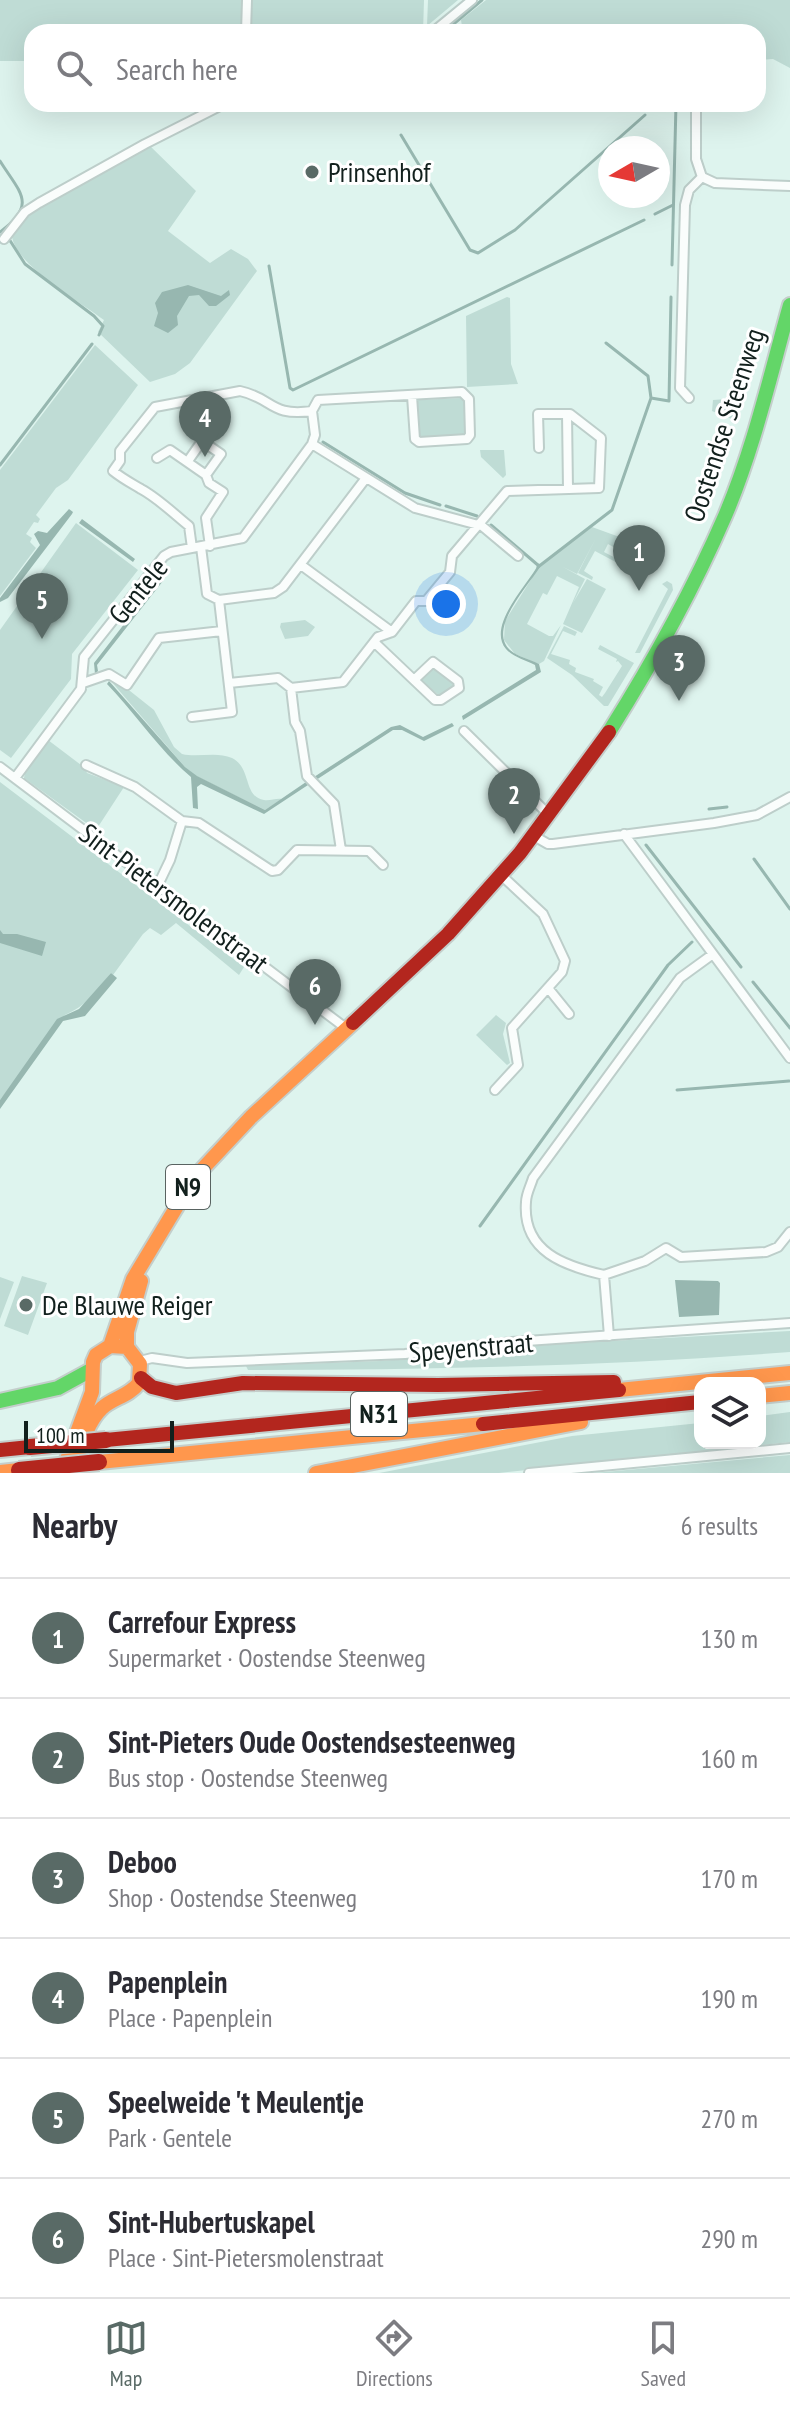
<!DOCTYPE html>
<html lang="en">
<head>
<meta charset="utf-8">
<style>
  :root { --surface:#fff; --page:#f2f2f3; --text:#2b2b33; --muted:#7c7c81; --line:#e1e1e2; --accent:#596a66 }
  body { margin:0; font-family:"PT Sans Narrow",sans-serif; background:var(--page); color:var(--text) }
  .controls { position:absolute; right:24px; bottom:24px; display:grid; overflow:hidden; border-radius:16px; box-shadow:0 8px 32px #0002 }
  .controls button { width:72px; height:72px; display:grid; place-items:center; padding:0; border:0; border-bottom:2px solid var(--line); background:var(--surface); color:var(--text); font:40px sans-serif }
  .compass { position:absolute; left:598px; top:136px; width:72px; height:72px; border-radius:50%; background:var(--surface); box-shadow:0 8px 32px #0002; rotate:261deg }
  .scale { position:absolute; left:24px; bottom:20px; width:150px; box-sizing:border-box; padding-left:8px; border:4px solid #12201d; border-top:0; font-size:22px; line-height:28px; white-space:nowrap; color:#12201d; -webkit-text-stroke:6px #fff; paint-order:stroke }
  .you { position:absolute; left:446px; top:604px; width:28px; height:28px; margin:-20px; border:6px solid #fff; border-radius:50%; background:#1a73e8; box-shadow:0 0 0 12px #1a73e833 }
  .badge { display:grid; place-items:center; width:52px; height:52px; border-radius:50%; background:var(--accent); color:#fff; font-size:26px; font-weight:700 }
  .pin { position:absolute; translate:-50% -66px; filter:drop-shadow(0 2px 4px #0008) }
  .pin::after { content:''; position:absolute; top:42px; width:28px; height:24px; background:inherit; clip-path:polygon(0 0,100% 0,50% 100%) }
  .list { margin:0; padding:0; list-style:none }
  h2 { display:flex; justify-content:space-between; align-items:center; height:104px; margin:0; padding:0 32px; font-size:34px }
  h2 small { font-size:26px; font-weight:400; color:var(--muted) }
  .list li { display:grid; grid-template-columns:52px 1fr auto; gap:24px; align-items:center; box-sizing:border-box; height:120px; padding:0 32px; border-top:2px solid var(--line) }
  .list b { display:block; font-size:30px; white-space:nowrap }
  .list p { margin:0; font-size:26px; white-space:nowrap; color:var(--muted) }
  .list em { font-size:26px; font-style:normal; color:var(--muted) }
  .icon { flex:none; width:44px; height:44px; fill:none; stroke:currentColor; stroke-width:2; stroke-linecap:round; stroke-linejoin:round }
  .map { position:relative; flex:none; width:790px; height:1473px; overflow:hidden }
  .search { position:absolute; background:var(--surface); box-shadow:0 8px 32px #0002; left:24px; right:24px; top:24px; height:88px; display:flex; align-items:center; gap:20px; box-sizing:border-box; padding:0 28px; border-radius:24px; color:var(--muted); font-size:30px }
  .sheet { height:824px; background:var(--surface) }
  nav { display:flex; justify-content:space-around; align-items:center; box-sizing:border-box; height:112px; border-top:2px solid var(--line); background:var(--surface); font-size:22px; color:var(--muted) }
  nav a { display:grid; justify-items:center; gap:4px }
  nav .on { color:var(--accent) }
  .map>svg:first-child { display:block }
  .green { fill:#bfdcd5 }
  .water { fill:#97b7b0 }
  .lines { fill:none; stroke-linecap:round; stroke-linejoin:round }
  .stream { stroke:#97b7b0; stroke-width:3 }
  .street-casing { stroke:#bdceca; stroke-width:12 }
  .fast-casing { stroke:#c4cecb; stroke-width:18 }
  .slow-casing { stroke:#c4cecb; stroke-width:18 }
  .jam-casing { stroke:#c4cecb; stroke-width:18 }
  .street { stroke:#fafdfc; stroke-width:8 }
  .fast { stroke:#63d668; stroke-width:14 }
  .slow { stroke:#ff974d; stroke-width:14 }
  .jam { stroke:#b3261e; stroke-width:14 }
  .jam-bridge-casing { stroke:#c4cecb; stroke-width:20; stroke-linecap:butt }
  .jam-bridge { stroke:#b3261e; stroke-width:16 }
  .poi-dot { fill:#596a66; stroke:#fff; stroke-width:3 }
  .labels { text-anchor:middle; stroke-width:6; stroke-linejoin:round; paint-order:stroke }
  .shield { fill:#fff; stroke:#596361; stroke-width:2 }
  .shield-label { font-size:26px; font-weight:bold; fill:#12201d }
  .poi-label { font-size:28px; fill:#12201d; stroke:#fff; text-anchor:start }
  .street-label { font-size:28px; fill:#12201d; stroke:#fff }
</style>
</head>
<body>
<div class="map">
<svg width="790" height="1473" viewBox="0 0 790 1473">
  <rect width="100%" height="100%" fill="#def4ee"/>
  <path class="green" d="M0,0h424l-1,32h-391v29h-32z
    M428,0h30l-31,26z
    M486,0h304v68l-17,-9 -15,1v-28h-295l-2,-12z
    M149,145l47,46 -28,40 42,32 21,-14 17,10 9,12 -67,92 -15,11 -25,8 -52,-50 6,-12c-24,-18 -87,-54 -92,-83l15,-22z
    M507,297l3,1 1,66 7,20 -51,3 -1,-71z
    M95,345l43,40 -70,95 -12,8 -20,27 4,4 -2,4 -4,-1 -8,12 6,4 -2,4 6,6 -36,48v-126z
    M740,394l4,1 -10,25 -22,-9 1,-11 14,-1z
    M462,398l3,4v33l-3,3 -44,-1 -2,-37z
    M480,450h24l2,25 -3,3 -22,-21z
    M76,523l62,47 -66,84 -1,25 -60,79 -11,-8v-120z
    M592,527l44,16 -5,14 -23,-13 -4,8 38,20 -2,3 -45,-24 -11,20 9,6 -1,3 -14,-7 18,-35 -19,36 -14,-7 22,12 -12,24 14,-24 19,10 -24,44 -19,-9 16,-37 -22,-11 -10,19 -4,-2 -16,31 22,12h4l8,-11 -17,36 -5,3 -24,-10 -11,-14 1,-19 35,-56z
    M667,581l5,3 1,6 -33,63h-5l33,-64 -6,-5z
    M305,620l10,7 -7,9 -23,3 -5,-12 1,-4z
    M564,626l13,6 -2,4 -12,-5 -12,23 19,6 -1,4 7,4 -1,4 19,7 -1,2 10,6 -4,8 3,2 3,-4 17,-27 -4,-5 -2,1 1,-3 -19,-10 2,-4 34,18 -26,43h-4l-32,-31 -25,-17z
    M434,666l20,16v5l-14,9 -19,-15v-3z
    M110,680l10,7h5l29,23 20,37 8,7c16,4 34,-3 50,4 20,10 11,39 32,42 6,1 12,-2 18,-1l-17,11 -69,-34 -11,-9z
    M48,740l37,28 2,5 37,14 -28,43 -72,-52 1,-6z
    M0,782l244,185 -5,8 -63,-52 -15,12 -11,-7 -7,6 -30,41 -2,-2c-14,18 -25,33 -46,42l-65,85z
    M496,1015l10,8 -3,11 7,29 -3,2 -31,-30z
    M22,1276l25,7 -19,52 -24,-9z
    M0,1277l14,5 -14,37z
    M790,1331v21c-181,14 -361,18 -542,18l-2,-4 135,-5 177,-17z
    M790,1412v30l-291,31h-120l193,-37 128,-13v20h60v-27z
    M790,1455v18h-196z"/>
  <path class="water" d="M188,285l33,11 8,-6 1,5 -14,11h-7l-10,-11 -10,1 -12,20 1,9 -10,8 -14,-7 4,-13 -3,-10 7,-11z
    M69,509l4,3 -1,2 -64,84 -8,4v-4l40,-53 -6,-11 4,-3 9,2z
    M82,519l53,40 -2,3 -54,-39z
    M539,563l1,4c-12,19 -53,62 -30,83 8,7 20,9 29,14l2,8 -78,48 -1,-4 74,-46 -1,-5c-10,-5 -22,-8 -29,-16 -20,-24 23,-65 33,-86z
    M159,579l4,2 -66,84 1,6 -3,3 -1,-11z
    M109,681l76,86 12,9 68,34 41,-28 2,3 -44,29 -63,-30 -4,3 1,22 -5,-1 -2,-31c-32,-27 -55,-63 -84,-93z
    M452,723l2,3 -30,15 -22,-11h-9l-77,50 -2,-3 77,-50 9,-2 23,12z
    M0,930l3,4h14l29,8 -4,14 -42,-13z
    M111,973l6,5 -32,38 -22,5 -63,88v-9l57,-81 22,-10z
    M675,1280l43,1 2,2 -1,32 -40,2z"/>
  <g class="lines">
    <path class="stream" d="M444,32l38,-32
      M401,135l69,115 8,3 37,-23 130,-115
      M0,161c20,32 38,43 0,71
      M655,214l18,-9
      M9,239l16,25 69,52 9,10 -4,9
      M672,265l4,-161
      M269,266l21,122 3,2 351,-170
      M651,398l18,3 2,-104
      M323,442l82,51 35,12
      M0,465l92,-121
      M446,506l31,10
      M491,525l48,41
      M538,567l74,-57 39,-112 -3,-22 -42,-33
      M709,809l18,-2
      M646,845l95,122
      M754,859l36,50
      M753,982l37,46
      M677,1090l112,-9
      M480,1226l188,-261 24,-23"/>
    <g class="street-casing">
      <path id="street" d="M246,32l1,-32
        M433,32l39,-32
        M696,104v55l6,18 13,6 75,3
        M4,239l21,-27 14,-9 106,-59 79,-40
        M689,398l-9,-10 5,-183 4,-15 13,-13
        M567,414l1,75
        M312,444l103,64 67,18 36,30
        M157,458l13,-8 36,25 3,8 14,9 -17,26 4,28
        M188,461l14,-20 19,13 -15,21
        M192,548l-3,-22c-15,-12 -31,-28 -48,-37 -10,-6 -18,-10 -28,-18l7,-10v-10l35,-44 85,-16c33,7 30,26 72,20l6,-11 144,-8 7,7 1,36 -3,4 -48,3 -4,-3 -3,-43
        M301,565l91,67
        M219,600l55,-7 9,-6 83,-109
        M374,642l61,58h6l18,-12 -1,-7 -25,-19 -18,17
        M83,683l26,-9 18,11 32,-47 63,-7
        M229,683l49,-5 13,10 52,-6 35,-45 14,-5 24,-31h10l24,-29 2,-16 55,-65 92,-3 2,-50 -31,-24h-32l1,34
        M291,688l4,34 5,9 7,45 27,28 7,46
        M192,717l40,-5 -13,-112 -12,-6 -6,-47
        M464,731l86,85
        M86,765l49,22 47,34
        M0,767l347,262
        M15,778l66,-89 3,-32 80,-101 7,-4 72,-14 69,-94 3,-9 -3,-24
        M624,834l166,224
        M534,836l14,8h5l161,-21 43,-8 33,-18
        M158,885l12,-25 12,-39 17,2 73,48 6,-1 19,-20 72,1 14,14
        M548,988l21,26
        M495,1090l23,-25 -6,-37 50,-56 3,-11 -22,-47 -42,-39
        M604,1275l41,-14 21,-13 15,9 85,-5 12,-5 12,-15
        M609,1336l-5,-61c-39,-9 -82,-23 -78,-73 0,-8 5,-17 7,-24l147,-200 33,-24
        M140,1361l12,-3 35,5 218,-9 107,-12 278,-19
        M529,1473l261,-25"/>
    </g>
    <g class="fast-casing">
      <path id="fast" d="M609,732c44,-70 83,-140 116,-216 29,-68 45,-140 65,-211
        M0,1401l58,-13 33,-18"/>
    </g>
    <g class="slow-casing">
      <path id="slow" d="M110,1346l23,-67 61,-101 57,-61 102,-94
        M127,1347v-15l14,-51
        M619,1390l171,-17
        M760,1396l30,-3
        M99,1462l384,-38
        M0,1472l19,-2
        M62,1473l30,-81 1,-30 3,-7 14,-9 17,1 13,17 -1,19c-10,13 -26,15 -37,25 -17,16 -22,44 -29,65
        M316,1473l265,-51"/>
    </g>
    <g class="jam-casing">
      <path id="jam" d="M353,1023l95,-89 72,-81 89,-121
        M141,1378l11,9 24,6 67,-10 195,2 176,-3
        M483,1424l217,-22
        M106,1440l513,-50
        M0,1450l30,-3"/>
    </g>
    <use href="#street" class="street"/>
    <use href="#fast" class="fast"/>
    <use href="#slow" class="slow"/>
    <use href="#jam" class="jam"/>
    <g class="jam-bridge-casing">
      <path id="jam-bridge" d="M30,1447l76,-7
        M19,1470l80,-8"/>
    </g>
    <use href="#jam-bridge" class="jam-bridge"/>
  </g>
  <g class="poi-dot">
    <circle cx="312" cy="172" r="8"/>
    <circle cx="26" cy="1305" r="8"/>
  </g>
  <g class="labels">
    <g class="shield">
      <rect x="166" y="1165" width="44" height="44" rx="6"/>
      <rect x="351" y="1392" width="56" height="44" rx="6"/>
    </g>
    <g class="shield-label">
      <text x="188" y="1196">N9</text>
      <text x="379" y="1423">N31</text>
    </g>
    <g class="poi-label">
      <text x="328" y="182">Prinsenhof</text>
      <text x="42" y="1315">De Blauwe Reiger</text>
    </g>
    <g class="street-label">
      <text transform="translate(724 425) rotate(-72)" y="10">Oostendse Steenweg</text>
      <text transform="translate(138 591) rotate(-51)" y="10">Gentele</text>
      <text transform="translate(174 898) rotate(37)" y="10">Sint-Pietersmolenstraat</text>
      <text transform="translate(471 1347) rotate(-5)" y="10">Speyenstraat</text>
    </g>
  </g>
</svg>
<div class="controls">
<button><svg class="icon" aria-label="layers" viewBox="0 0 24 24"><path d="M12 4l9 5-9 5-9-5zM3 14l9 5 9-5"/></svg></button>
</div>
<svg class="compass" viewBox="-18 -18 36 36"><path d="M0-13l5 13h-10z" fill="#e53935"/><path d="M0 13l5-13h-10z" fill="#7c7c81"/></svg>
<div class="scale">100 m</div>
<div class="you"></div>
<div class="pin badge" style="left:639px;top:591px">1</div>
<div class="pin badge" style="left:514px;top:834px">2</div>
<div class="pin badge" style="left:679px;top:701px">3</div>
<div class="pin badge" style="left:205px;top:457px">4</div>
<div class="pin badge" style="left:42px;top:639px">5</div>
<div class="pin badge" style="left:315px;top:1025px">6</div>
<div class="search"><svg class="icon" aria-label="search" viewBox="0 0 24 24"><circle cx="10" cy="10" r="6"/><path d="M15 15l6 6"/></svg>Search here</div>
</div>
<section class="sheet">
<h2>Nearby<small>6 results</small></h2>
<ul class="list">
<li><span class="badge">1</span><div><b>Carrefour Express</b><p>Supermarket · Oostendse Steenweg</p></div><em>130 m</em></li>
<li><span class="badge">2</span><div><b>Sint-Pieters Oude Oostendsesteenweg</b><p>Bus stop · Oostendse Steenweg</p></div><em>160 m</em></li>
<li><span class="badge">3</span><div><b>Deboo</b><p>Shop · Oostendse Steenweg</p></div><em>170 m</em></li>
<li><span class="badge">4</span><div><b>Papenplein</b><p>Place · Papenplein</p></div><em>190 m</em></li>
<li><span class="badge">5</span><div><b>Speelweide 't Meulentje</b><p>Park · Gentele</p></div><em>270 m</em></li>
<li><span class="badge">6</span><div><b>Sint-Hubertuskapel</b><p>Place · Sint-Pietersmolenstraat</p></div><em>290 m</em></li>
</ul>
</section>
<nav>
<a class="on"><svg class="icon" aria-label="map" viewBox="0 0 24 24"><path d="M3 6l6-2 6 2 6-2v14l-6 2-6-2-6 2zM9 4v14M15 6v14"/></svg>Map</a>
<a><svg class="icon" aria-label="directions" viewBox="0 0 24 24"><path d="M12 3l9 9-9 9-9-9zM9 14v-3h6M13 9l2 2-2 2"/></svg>Directions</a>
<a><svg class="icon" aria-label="saved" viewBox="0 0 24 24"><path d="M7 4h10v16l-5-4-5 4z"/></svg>Saved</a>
</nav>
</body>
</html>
